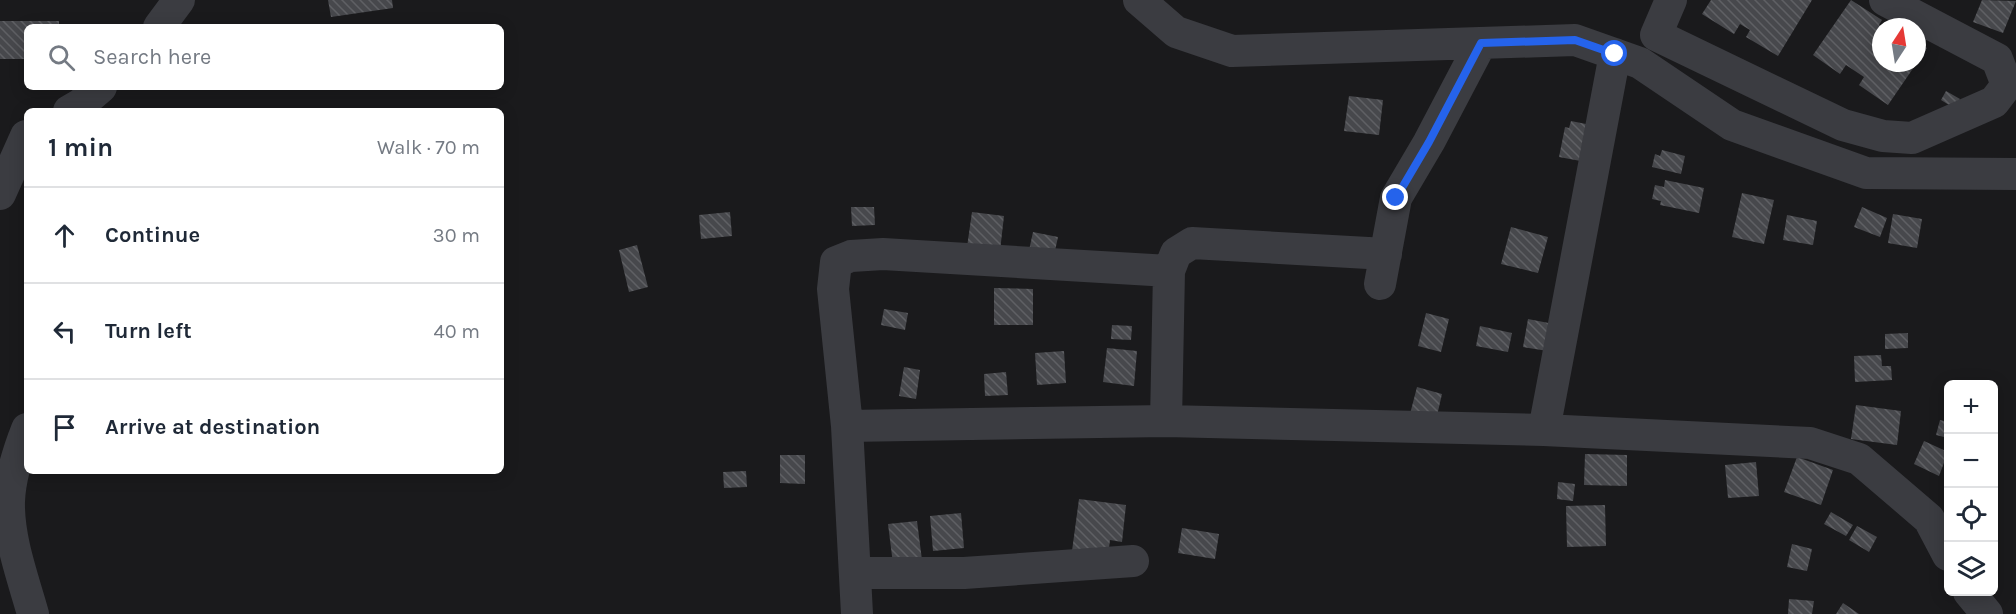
<!DOCTYPE html>
<html lang="en">
<head>
<meta charset="utf-8">
<style>
  :root { --surface:#fff; --page:#f6f6f7; --text:#1f2937; --muted:#747a83; --line:#e0e1e3 }
  body { margin:0; font-family:Karla,sans-serif; background:var(--page); color:var(--text) }
  .controls { position:absolute; right:18px; bottom:18px; display:grid; overflow:hidden; border-radius:9px; box-shadow:0 3px 15px #0003 }
  .controls button { width:54px; height:54px; display:grid; place-items:center; padding:0; border:0; border-bottom:2px solid var(--line); background:var(--surface); color:var(--text); font:30px sans-serif }
  .compass { position:absolute; left:1872px; top:18px; width:54px; height:54px; border-radius:50%; background:var(--surface); box-shadow:0 3px 15px #0003; rotate:12deg }
  .stop { position:absolute; width:18px; height:18px; margin:-14px; border:4px solid #2563eb; border-radius:50%; background:#fff }
  .stop.end { background:#2563eb; border-color:#fff; box-shadow:0 2px 6px #0008 }
  .list { margin:0; padding:0; list-style:none }
  h2 { display:flex; justify-content:space-between; align-items:center; height:78px; margin:0; padding:0 24px; font-size:26px }
  h2 small { font-size:20px; font-weight:400; color:var(--muted) }
  .list li { display:grid; grid-template-columns:39px 1fr auto; gap:18px; align-items:center; box-sizing:border-box; height:96px; padding:0 24px; border-top:2px solid var(--line) }
  .list b { display:block; font-size:22px; white-space:nowrap }
  .list em { font-size:20px; font-style:normal; color:var(--muted) }
  .icon { flex:none; width:33px; height:33px; fill:none; stroke:currentColor; stroke-width:2; stroke-linecap:round; stroke-linejoin:round }
  .map { position:relative; flex:none; width:2016px; height:614px; overflow:hidden }
  .search { position:absolute; background:var(--surface); box-shadow:0 3px 15px #0003; left:24px; top:24px; width:480px; height:66px; display:flex; align-items:center; gap:15px; box-sizing:border-box; padding:0 21px; border-radius:9px; color:var(--muted); font-size:22px }
  .panel { position:absolute; background:var(--surface); box-shadow:0 3px 15px #0003; left:24px; top:108px; width:480px; height:366px; border-radius:9px }
  .map>svg:first-child { display:block }
  .building { fill:url(#building-back-hatch) }
  .lines { fill:none; stroke-linecap:round; stroke-linejoin:round }
  .minor { stroke:#3b3c41; stroke-width:32 }
  .route { stroke:#2563eb; stroke-width:8 }
</style>
</head>
<body>
<div class="map">
<svg width="2016" height="614" viewBox="0 0 2016 614">
  <defs>
    <pattern id="building-back-hatch" width="6" height="6" patternUnits="userSpaceOnUse" patternTransform="scale(1.5)"><rect width="6" height="6" fill="#47484c"/><path d="M-1 5l2 2M0 0l6 6M5-1l2 2" fill="none" stroke="#5f6064"/></pattern>
  </defs>
  <rect width="100%" height="100%" fill="#1a1a1c"/>
  <path class="building" d="M328,0h64l1,8 -62,9z
    M1711,0h101l-34,56 -32,-19 4,-7 -10,-6 -6,10 -32,-20z
    M1851,0l31,20 -3,5 2,2v36h36v-22l10,7 -39,57 -29,-20 5,-8 -18,-12 -6,9 -27,-19z
    M1982,0l34,1 -13,32 -30,-11z
    M0,21h59v6h-32v32h-27z
    M1946,91l14,8 -6,9 -13,-8z
    M1349,96l34,4 -4,35 -35,-4z
    M1571,121l20,4 -5,37 -27,-5 6,-30 4,1z
    M1662,150l23,6 -4,18 -29,-7 3,-13 5,2z
    M1665,180l39,8 -5,25 -39,-8 1,-4 -9,-2 3,-14 9,2z
    M1742,193l32,7 -10,44 -32,-7z
    M851,207h23l1,18 -23,1z
    M1862,207l25,11 -7,19 -26,-10z
    M730,212l2,24 -31,3 -2,-24z
    M972,212l32,4 -4,35 -33,-4z
    M1893,214l29,5 -5,29 -29,-5z
    M1787,215l30,6 -4,24 -30,-5z
    M1511,227l37,10 -10,36 -37,-9z
    M1033,232l25,5 -5,23 -25,-5z
    M637,245l11,42 -19,5 -10,-42z
    M994,288l39,1v36h-39z
    M884,309l24,4 -3,17 -24,-5z
    M1426,313l23,6 -8,33 -23,-6z
    M1528,319l31,6 -5,27 -31,-5z
    M1112,325l20,1 -1,14 -20,-1z
    M1480,326l32,7 -4,19 -32,-6z
    M1908,333v15l-23,1v-15z
    M1107,348l30,3 -3,35 -31,-4z
    M1064,351l2,32 -29,2 -2,-32z
    M1881,355l1,11h9l1,14 -37,2 -1,-26z
    M904,367l16,3 -4,29 -17,-3z
    M1006,372l2,23 -23,1 -1,-22z
    M1417,387l25,7 -6,26 -26,-6z
    M1856,405l45,6 -4,34 -46,-6z
    M1940,420l8,2v16l-12,-3z
    M1924,441l24,11 -9,24 -25,-12z
    M1585,454l42,1v31l-43,-1z
    M780,455h25v29l-25,-1z
    M1797,457l36,13 -12,35 -37,-13z
    M1756,462l3,34 -31,2 -3,-33z
    M746,471l1,16 -23,1 -1,-16z
    M1558,482l17,2 -2,17 -16,-2z
    M1079,499l47,6 -4,37 -12,-2 -2,16 -36,-5z
    M1605,505l1,41 -39,1 -1,-41z
    M1831,512l22,13 -7,11 -22,-12z
    M961,513l3,35 -31,3 -3,-35z
    M917,521l5,39 -29,4 -5,-40z
    M1857,526l20,11 -8,15 -20,-12z
    M1182,528l37,6 -4,25 -37,-6z
    M1792,544l20,5 -5,22 -20,-4z
    M1789,599l25,2 -2,13h-24z
    M1843,603l16,11h-23z"/>
  <g class="lines">
    <path class="minor" d="M1139,0l37,32 56,19 343,-11 65,23 92,62 134,48 150,1
      M1671,0l-15,35 187,90 40,11 29,2 82,-36 13,-17 -10,-26 -112,-59
      M159,27l20,-27
      M69,111l12,-7 20,-17
      M0,194l26,-58
      M1380,284l16,-86 33,-56 52,-99
      M1166,421l3,-150 7,-18 16,-10 194,11
      M847,426l319,-5 378,9 266,13 49,16 70,60 19,36
      M27,429c-9,23 -17,47 -18,72 -1,38 14,77 24,113
      M1544,430l71,-376
      M855,573h109l169,-12
      M1969,592l18,22
      M857,614l-10,-188 -14,-137 3,-27 15,-6 32,-2 286,17"/>
  </g>
  <g class="lines">
    <path class="route" d="M1396,198l33,-56 52,-99 94,-3 40,14"/>
  </g>
</svg>
<div class="controls">
<button>+</button>
<button>−</button>
<button><svg class="icon" aria-label="locate" viewBox="0 0 24 24"><circle cx="12" cy="12" r="6"/><path d="M12 2v4M12 18v4M2 12h4M18 12h4"/></svg></button>
<button><svg class="icon" aria-label="layers" viewBox="0 0 24 24"><path d="M12 4l9 5-9 5-9-5zM3 14l9 5 9-5"/></svg></button>
</div>
<svg class="compass" viewBox="-18 -18 36 36"><path d="M0-13l5 13h-10z" fill="#e53935"/><path d="M0 13l5-13h-10z" fill="#747a83"/></svg>
<div class="stop" style="left:1615px;top:54px"></div>
<div class="stop end" style="left:1396px;top:198px"></div>
<div class="search"><svg class="icon" aria-label="search" viewBox="0 0 24 24"><circle cx="10" cy="10" r="6"/><path d="M15 15l6 6"/></svg>Search here</div>
<section class="panel">
<h2>1 min<small>Walk · 70 m</small></h2>
<ul class="list">
<li><svg class="icon" aria-label="ahead" viewBox="0 0 24 24"><path d="M12 20V5M6 11l6-6 6 6"/></svg><div><b>Continue</b></div><em>30 m</em></li>
<li><svg class="icon" aria-label="left" viewBox="0 0 24 24"><path d="M17 20v-9H6M10 6l-5 5 5 5"/></svg><div><b>Turn left</b></div><em>40 m</em></li>
<li><svg class="icon" aria-label="arrive" viewBox="0 0 24 24"><path d="M6 21V4h12l-3 4 3 4H6"/></svg><div><b>Arrive at destination</b></div></li>
</ul>
</section>
</div>
</body>
</html>
